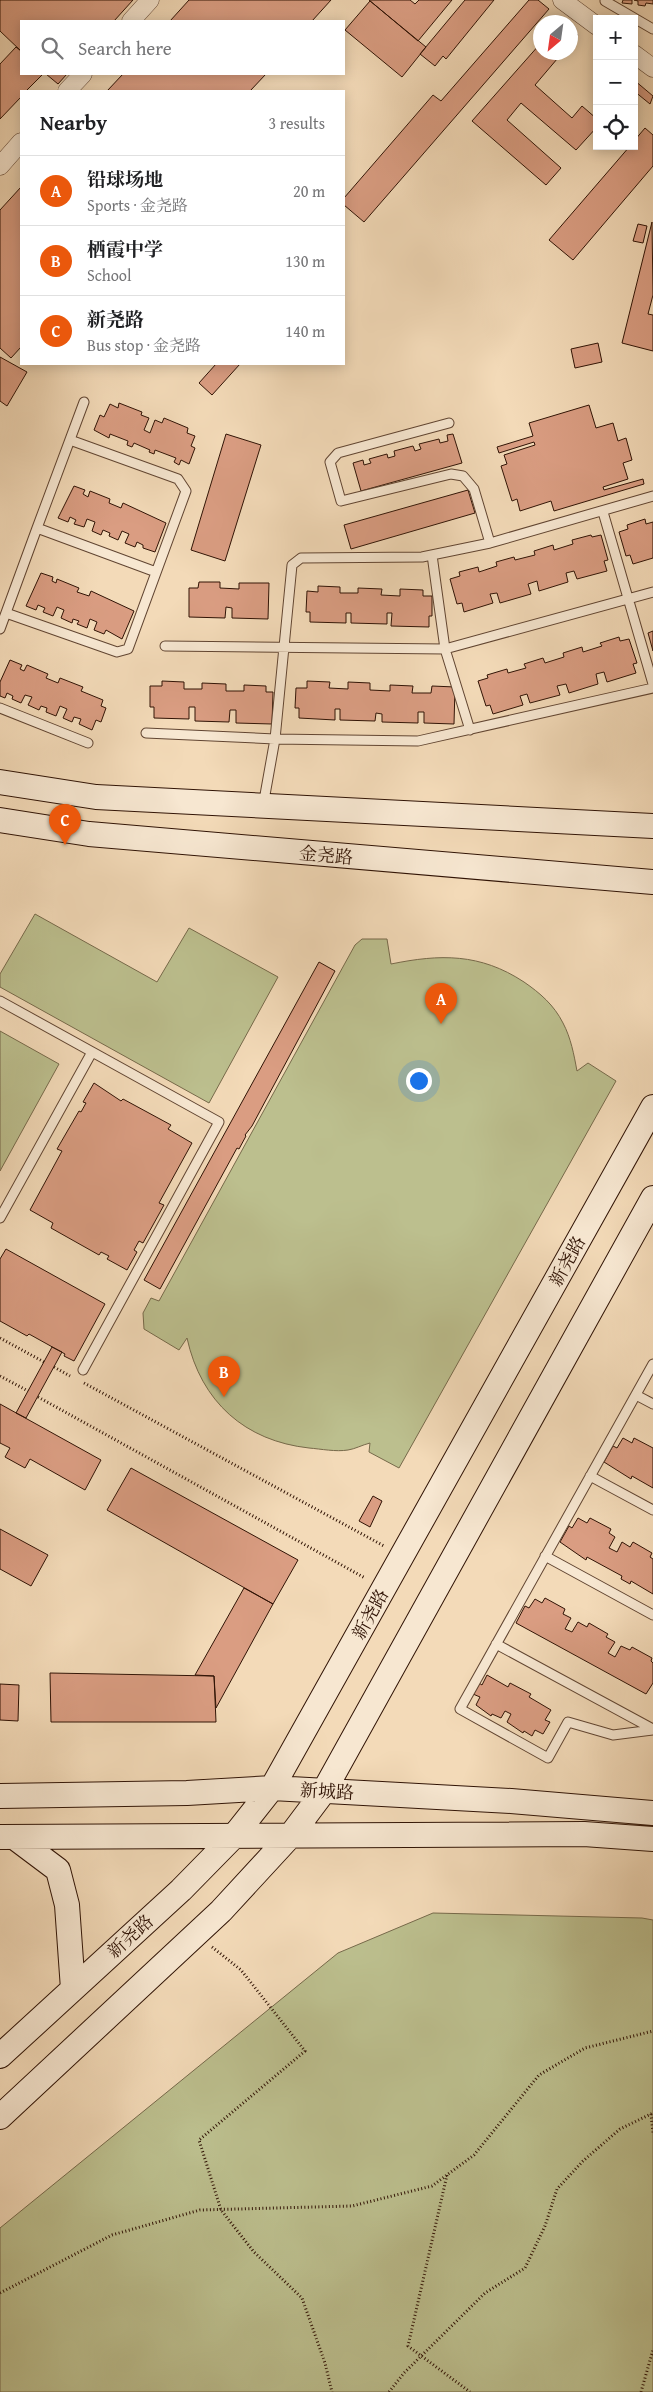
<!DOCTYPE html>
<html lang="en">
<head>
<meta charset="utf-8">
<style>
	body { margin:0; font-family:"Gentium Book Plus","Noto Serif SC",serif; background:#f2f2f2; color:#202124 }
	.controls { position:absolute; right:15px; top:15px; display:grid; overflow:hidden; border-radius:0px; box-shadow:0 2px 12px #0003 }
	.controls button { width:45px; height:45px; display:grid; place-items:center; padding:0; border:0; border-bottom:1px solid #e0e0e0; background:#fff; color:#202124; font:25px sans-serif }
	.compass { position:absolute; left:533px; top:15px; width:45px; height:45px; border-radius:50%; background:#fff; box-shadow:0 2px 12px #0003; rotate:209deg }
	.you { position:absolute; left:418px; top:1080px; width:18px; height:18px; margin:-12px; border:4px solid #fff; border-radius:50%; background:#1a73e8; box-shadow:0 0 0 8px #1a73e833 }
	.badge { display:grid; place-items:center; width:32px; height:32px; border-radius:50%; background:#ea580c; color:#fff; font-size:16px; font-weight:700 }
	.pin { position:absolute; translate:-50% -41px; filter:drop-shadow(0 1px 2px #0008) }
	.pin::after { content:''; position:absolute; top:26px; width:18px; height:15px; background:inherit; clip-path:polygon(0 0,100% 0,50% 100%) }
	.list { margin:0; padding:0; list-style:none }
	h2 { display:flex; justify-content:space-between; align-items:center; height:65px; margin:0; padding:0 20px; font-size:21px }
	h2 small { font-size:16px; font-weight:400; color:#757577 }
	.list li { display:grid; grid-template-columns:32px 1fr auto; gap:15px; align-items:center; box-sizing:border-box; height:70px; padding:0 20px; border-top:1px solid #e0e0e0 }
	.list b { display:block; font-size:19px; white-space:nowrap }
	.list p { margin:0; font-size:16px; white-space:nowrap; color:#757577 }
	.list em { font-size:16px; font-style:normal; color:#757577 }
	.icon { flex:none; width:28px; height:28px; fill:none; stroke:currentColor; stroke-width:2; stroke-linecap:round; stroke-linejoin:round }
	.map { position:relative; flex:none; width:653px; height:2392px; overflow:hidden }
	.search { position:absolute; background:#fff; box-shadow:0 2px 12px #0003; left:20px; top:20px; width:325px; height:55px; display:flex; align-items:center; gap:12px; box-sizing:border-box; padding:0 18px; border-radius:0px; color:#757577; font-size:19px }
	.panel { position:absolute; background:#fff; box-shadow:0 2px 12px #0003; left:20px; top:90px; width:325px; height:275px; border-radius:0px }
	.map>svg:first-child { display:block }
</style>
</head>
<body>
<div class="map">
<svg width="653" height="2392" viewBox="0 0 653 2392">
	<rect width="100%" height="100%" fill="#f3dab8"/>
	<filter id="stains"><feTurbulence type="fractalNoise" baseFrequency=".004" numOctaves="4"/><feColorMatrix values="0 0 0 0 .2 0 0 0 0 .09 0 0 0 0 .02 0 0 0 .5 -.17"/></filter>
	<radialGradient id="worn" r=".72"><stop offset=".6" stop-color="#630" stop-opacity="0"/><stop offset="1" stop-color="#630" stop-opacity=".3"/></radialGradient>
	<path fill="#bcbf8e" stroke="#76694a" d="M35 914 157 982 189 928 278 977 209 1103 0 987V974Z
		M362 939H387L391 964C440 954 480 953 524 982 540 993 554 1005 563 1023 571 1038 574 1055 577 1071L588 1063 616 1081 399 1468 369 1452 370 1443C362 1445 355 1449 348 1450 336 1452 321 1449 309 1448 245 1441 201 1402 187 1338L179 1350 144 1329 143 1313 151 1298 159 1301 355 945Z
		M0 1031 59 1064 0 1171Z
		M433 1913 642 1918 653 1920V2392H0V2228L338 1953Z"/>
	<path fill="#da9d82" stroke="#301305" d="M0 0H133L114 21H21V51L0 31Z
		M189 0H331L312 21H170Z
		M369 0H410L415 4 419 0H452L418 41Z
		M465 0H494L446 59 443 56 435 66 420 54Z
		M529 0H538L549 9 364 222 344 205V198L433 95 441 101Z
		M623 0H632V4L622 3Z
		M634 0H653V4L646 3 645 6 638 5V1Z
		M370 1 426 47 402 77 345 30Z
		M570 29 578 35 570 44Z
		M540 44V52H563L535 85 572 118 582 106 597 119V127L576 150 521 103 507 120 561 168 546 185 472 121Z
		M16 47 21 51V74H43L26 91H21V97L0 119V64Z
		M46 74H67L58 84Z
		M123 74H266L250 91H107Z
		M634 80 653 96 650 104 634 91Z
		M645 128 653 135V166L573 260 549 240 630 146H634V141Z
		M21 187V347L11 358 0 348V210Z
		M652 222 653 295 648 314 653 315V351L622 343Z
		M638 224 647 226 643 243 633 241Z
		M598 343 602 362 575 368 571 349Z
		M0 357 27 372 7 406 0 401Z
		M216 364H240L212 395 199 383Z
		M119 403 142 412 141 415 149 418 144 430 150 433 155 420 162 423 164 418 188 428 187 433 195 436 191 446 195 448 189 464 181 460 179 465 174 462 176 458 155 450 154 454 149 452 150 450 134 443 132 447 127 445 128 441 110 434 109 438 94 430 100 415 104 417 110 404 118 408Z
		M589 405 596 428 613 423 618 441 626 438 632 460 623 463 628 479 603 487 604 490 643 479 644 484 554 511 551 501 520 511 517 499 512 501 501 466 507 464 504 455 535 445 534 442 499 453 497 447 533 436 529 423Z
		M226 434 261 445 225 561 191 550Z
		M453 434 462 463 361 491 353 463 363 460 364 465 371 463 369 459 387 454 388 458 395 456 394 451 413 446 415 451 421 449 419 444 439 439 440 443 448 441 447 435Z
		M74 486 85 490 83 494 88 497 90 491 110 499 109 503 121 508 123 503 166 523 155 552 143 548V545L137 542 135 547 125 543 129 534 122 531 118 540 109 536 110 533 103 530 101 535 92 531 95 522 87 519 84 527 74 524 76 520 70 517 68 522 58 518Z
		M468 490 475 513 351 549 344 525Z
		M645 519 646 524 653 522V558L633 564 630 555 626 556 619 532 628 529 627 525Z
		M591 535 592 537 601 535 608 560 604 561 607 571 577 579 574 571 566 573 568 582 539 591 537 581 528 584 531 594 500 603 497 593 490 594 493 603 464 612 462 603 457 604 450 579 460 576 459 572 478 567 479 572 497 566 496 562 514 557 515 560 535 555 534 551 553 545 554 550 573 544 572 540Z
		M41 573 53 577 52 581 56 583 57 579 79 588 77 592 89 596 91 591 134 611 122 639 106 630 104 634 94 630 97 622 90 619 87 628 77 624 79 621 73 619 72 623 61 618 64 610 57 607 53 616 43 612 45 608 38 605 36 610 26 606Z
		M199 582H220V588L239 589V583H269L268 619 232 618V608L226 607 225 618 189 617V588H198Z
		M318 586 340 587V593H358V588L382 589 381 595 400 596V589L423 590V596H432V616H429V627L391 626 392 613H387V624L351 623V613H346V623L310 622V612H306L307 591 318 592Z
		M653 631V651L648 633Z
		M619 637 620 641 629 639 637 663 633 664 636 673 607 682 604 672 596 674 598 684 569 693 566 684 557 686 560 695 530 703 527 694 520 696 523 705 493 714 490 705 486 706 478 681 488 678 487 675 507 669 508 673 526 668 524 664 543 658 545 663 564 657 563 653 582 647 583 652 602 646 600 643Z
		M10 660 22 665 20 669 24 671 27 665 48 674 46 678 58 683 60 678 83 687 81 691 103 700 101 706 106 708 101 722 96 720 92 730 79 724 81 719 74 717 72 722 63 718 67 709 60 706 56 716 46 712 47 708 41 706 39 710 28 705 32 697 25 695 21 703 12 699 13 696 7 693 5 698 0 696V682Z
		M162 681 184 682V689H202V683L226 684V691H244V685L266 686V692H273L272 724 236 723V710H230L229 722 195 721V707H189V719L154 718V707H150V686H162Z
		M307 681 330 682 329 688 348 689V682L370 683V690L390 691V685L413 686 412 693H431L432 686 455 687 454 724 424 723V712H418V723L382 722V714L376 713 375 721 340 720V709H335V720L299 718V708H295L296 688H307Z
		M319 962 335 971 252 1126 245 1135 246 1136 239 1149 237 1148 160 1289 144 1280Z
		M94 1083 121 1101 123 1099 171 1125 168 1129 192 1143 159 1203 164 1205 143 1243 139 1241 134 1250 137 1252 127 1270 107 1259 109 1256 101 1252 99 1255 51 1228 53 1223 30 1210 62 1151 57 1149 79 1111 81 1112 86 1103 83 1102Z
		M6 1249 105 1304 74 1361 64 1356 65 1354 29 1334 27 1336 0 1321V1259Z
		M52 1347 62 1352 26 1418 16 1413Z
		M0 1404 101 1460 85 1490 30 1459 25 1468 5 1457 10 1448 0 1443Z
		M623 1438 632 1443 634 1438 653 1448V1488L632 1476 631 1479 604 1462 613 1446 617 1448Z
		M131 1468 298 1560 273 1604 107 1510Z
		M373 1496 382 1501 370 1527 359 1521Z
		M578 1518 587 1523 590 1518 611 1529 609 1533 615 1537 609 1548 617 1552 622 1542 630 1547 633 1542 652 1553 650 1557 653 1559V1594L631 1581 630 1584 621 1579 622 1576 587 1557 586 1560 560 1542 569 1526 572 1528Z
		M0 1529 48 1555 31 1586 0 1569Z
		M244 1588 273 1604 216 1708 214 1676 195 1675Z
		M545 1598 565 1609 563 1614 571 1618 565 1629 572 1632 578 1622 587 1627 589 1623 608 1634 606 1637 615 1642 608 1653 615 1657 621 1646 630 1650 632 1647 652 1658 651 1661 653 1663V1683L646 1694 516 1623 525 1606 529 1608 535 1599 542 1603Z
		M50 1673 214 1676 216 1722H51Z
		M487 1675 508 1687 510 1683 531 1694 529 1697 551 1710 545 1720 550 1722 543 1734 535 1730 532 1736 524 1731 523 1733 507 1722 511 1714 505 1711 501 1718 492 1714 491 1716 476 1705 480 1697 473 1694 479 1683 482 1685Z
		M0 1684 19 1685 18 1721 0 1720Z"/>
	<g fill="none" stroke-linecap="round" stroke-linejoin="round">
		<g stroke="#614532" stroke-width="11">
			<path id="lane" d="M605 1 653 29
				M84 402 37 528 156 572
				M449 423 338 453 330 462 341 501 451 474 463 476 474 489 490 543
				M603 512 653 684
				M432 555 445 649 470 730
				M6 613 117 652 128 649 186 491 178 479 70 440
				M0 629 37 528
				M165 646 445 649 653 592
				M0 708 88 743
				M146 733 275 739 418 741 653 688
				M263 806 275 739 292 565 301 558 422 557 490 543 653 496
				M0 1001 219 1122 83 1370
				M0 1218 92 1052
				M653 1364 460 1709 548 1758 568 1722 613 1735 653 1730
				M636 1395 653 1404
				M590 1476 653 1510
				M545 1556 653 1615
				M496 1644 653 1729"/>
		</g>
		<g stroke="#614532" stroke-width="19">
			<path id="street" d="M562 0 597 26
				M131 21 150 0
				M634 54 653 68
				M67 91 83 74
				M0 166 21 142"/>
		</g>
		<g stroke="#301305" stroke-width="26">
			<path id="secondary" d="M0 782 96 797 653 826
				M0 820 89 834 653 882
				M0 1796 187 1793 272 1788 511 1801 653 1813
				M0 1837 584 1834 653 1839
				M14 1837 58 1870 67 1905 73 1989
				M0 2056 181 1890 234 1836 272 1788 653 1107
				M0 2117 221 1911 291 1835 324 1791 653 1198"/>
		</g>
		<path stroke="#301305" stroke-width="3" stroke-dasharray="1 2.5" stroke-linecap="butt" d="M0 1338 44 1362
			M54 1367 70 1376
			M0 1376 28 1391
			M84 1383 384 1546
			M38 1397 365 1578
			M212 1947 241 1970 305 2051 199 2140 221 2210 254 2252 302 2298 325 2363 332 2392
			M651 2114 653 2133
			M447 2175 408 2346 470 2392
			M0 2293 112 2235 200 2210 352 2206 432 2186 474 2155 539 2075 585 2048 653 2031
			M389 2392 404 2373 485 2293 525 2268 545 2226 557 2189 583 2161 620 2129 653 2113
			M641 2392 653 2350"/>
		<use href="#lane" stroke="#f7e7d1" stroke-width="9"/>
		<use href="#street" stroke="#f7e7d1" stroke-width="18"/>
		<use href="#secondary" stroke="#f7e7d1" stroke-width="24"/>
	</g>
	<g text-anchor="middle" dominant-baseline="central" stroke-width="4.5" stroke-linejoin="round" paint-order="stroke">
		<g font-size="18" fill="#301305" stroke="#f7e7d1">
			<text transform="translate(326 855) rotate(5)">金尧路</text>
			<text transform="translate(567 1261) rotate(-61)">新尧路</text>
			<text transform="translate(370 1614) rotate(-61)">新尧路</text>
			<text transform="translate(327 1791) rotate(3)">新城路</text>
			<text transform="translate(130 1936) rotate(-42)">新尧路</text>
		</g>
	</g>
	<rect width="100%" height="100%" filter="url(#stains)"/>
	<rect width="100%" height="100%" fill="url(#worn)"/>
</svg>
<div class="controls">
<button>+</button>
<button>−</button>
<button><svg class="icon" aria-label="locate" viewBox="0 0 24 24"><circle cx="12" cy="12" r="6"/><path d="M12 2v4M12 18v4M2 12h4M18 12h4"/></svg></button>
</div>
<svg class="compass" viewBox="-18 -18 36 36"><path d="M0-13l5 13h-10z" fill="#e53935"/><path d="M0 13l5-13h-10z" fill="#757577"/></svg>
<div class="you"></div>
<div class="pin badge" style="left:441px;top:1024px">A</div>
<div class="pin badge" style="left:224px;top:1397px">B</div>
<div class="pin badge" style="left:65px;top:845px">C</div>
<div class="search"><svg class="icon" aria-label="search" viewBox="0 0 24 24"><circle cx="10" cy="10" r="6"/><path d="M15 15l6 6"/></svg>Search here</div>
<section class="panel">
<h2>Nearby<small>3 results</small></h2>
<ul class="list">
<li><span class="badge">A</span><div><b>铅球场地</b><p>Sports · 金尧路</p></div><em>20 m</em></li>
<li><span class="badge">B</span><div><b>栖霞中学</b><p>School</p></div><em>130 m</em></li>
<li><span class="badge">C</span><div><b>新尧路</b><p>Bus stop · 金尧路</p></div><em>140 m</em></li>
</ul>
</section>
</div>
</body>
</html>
